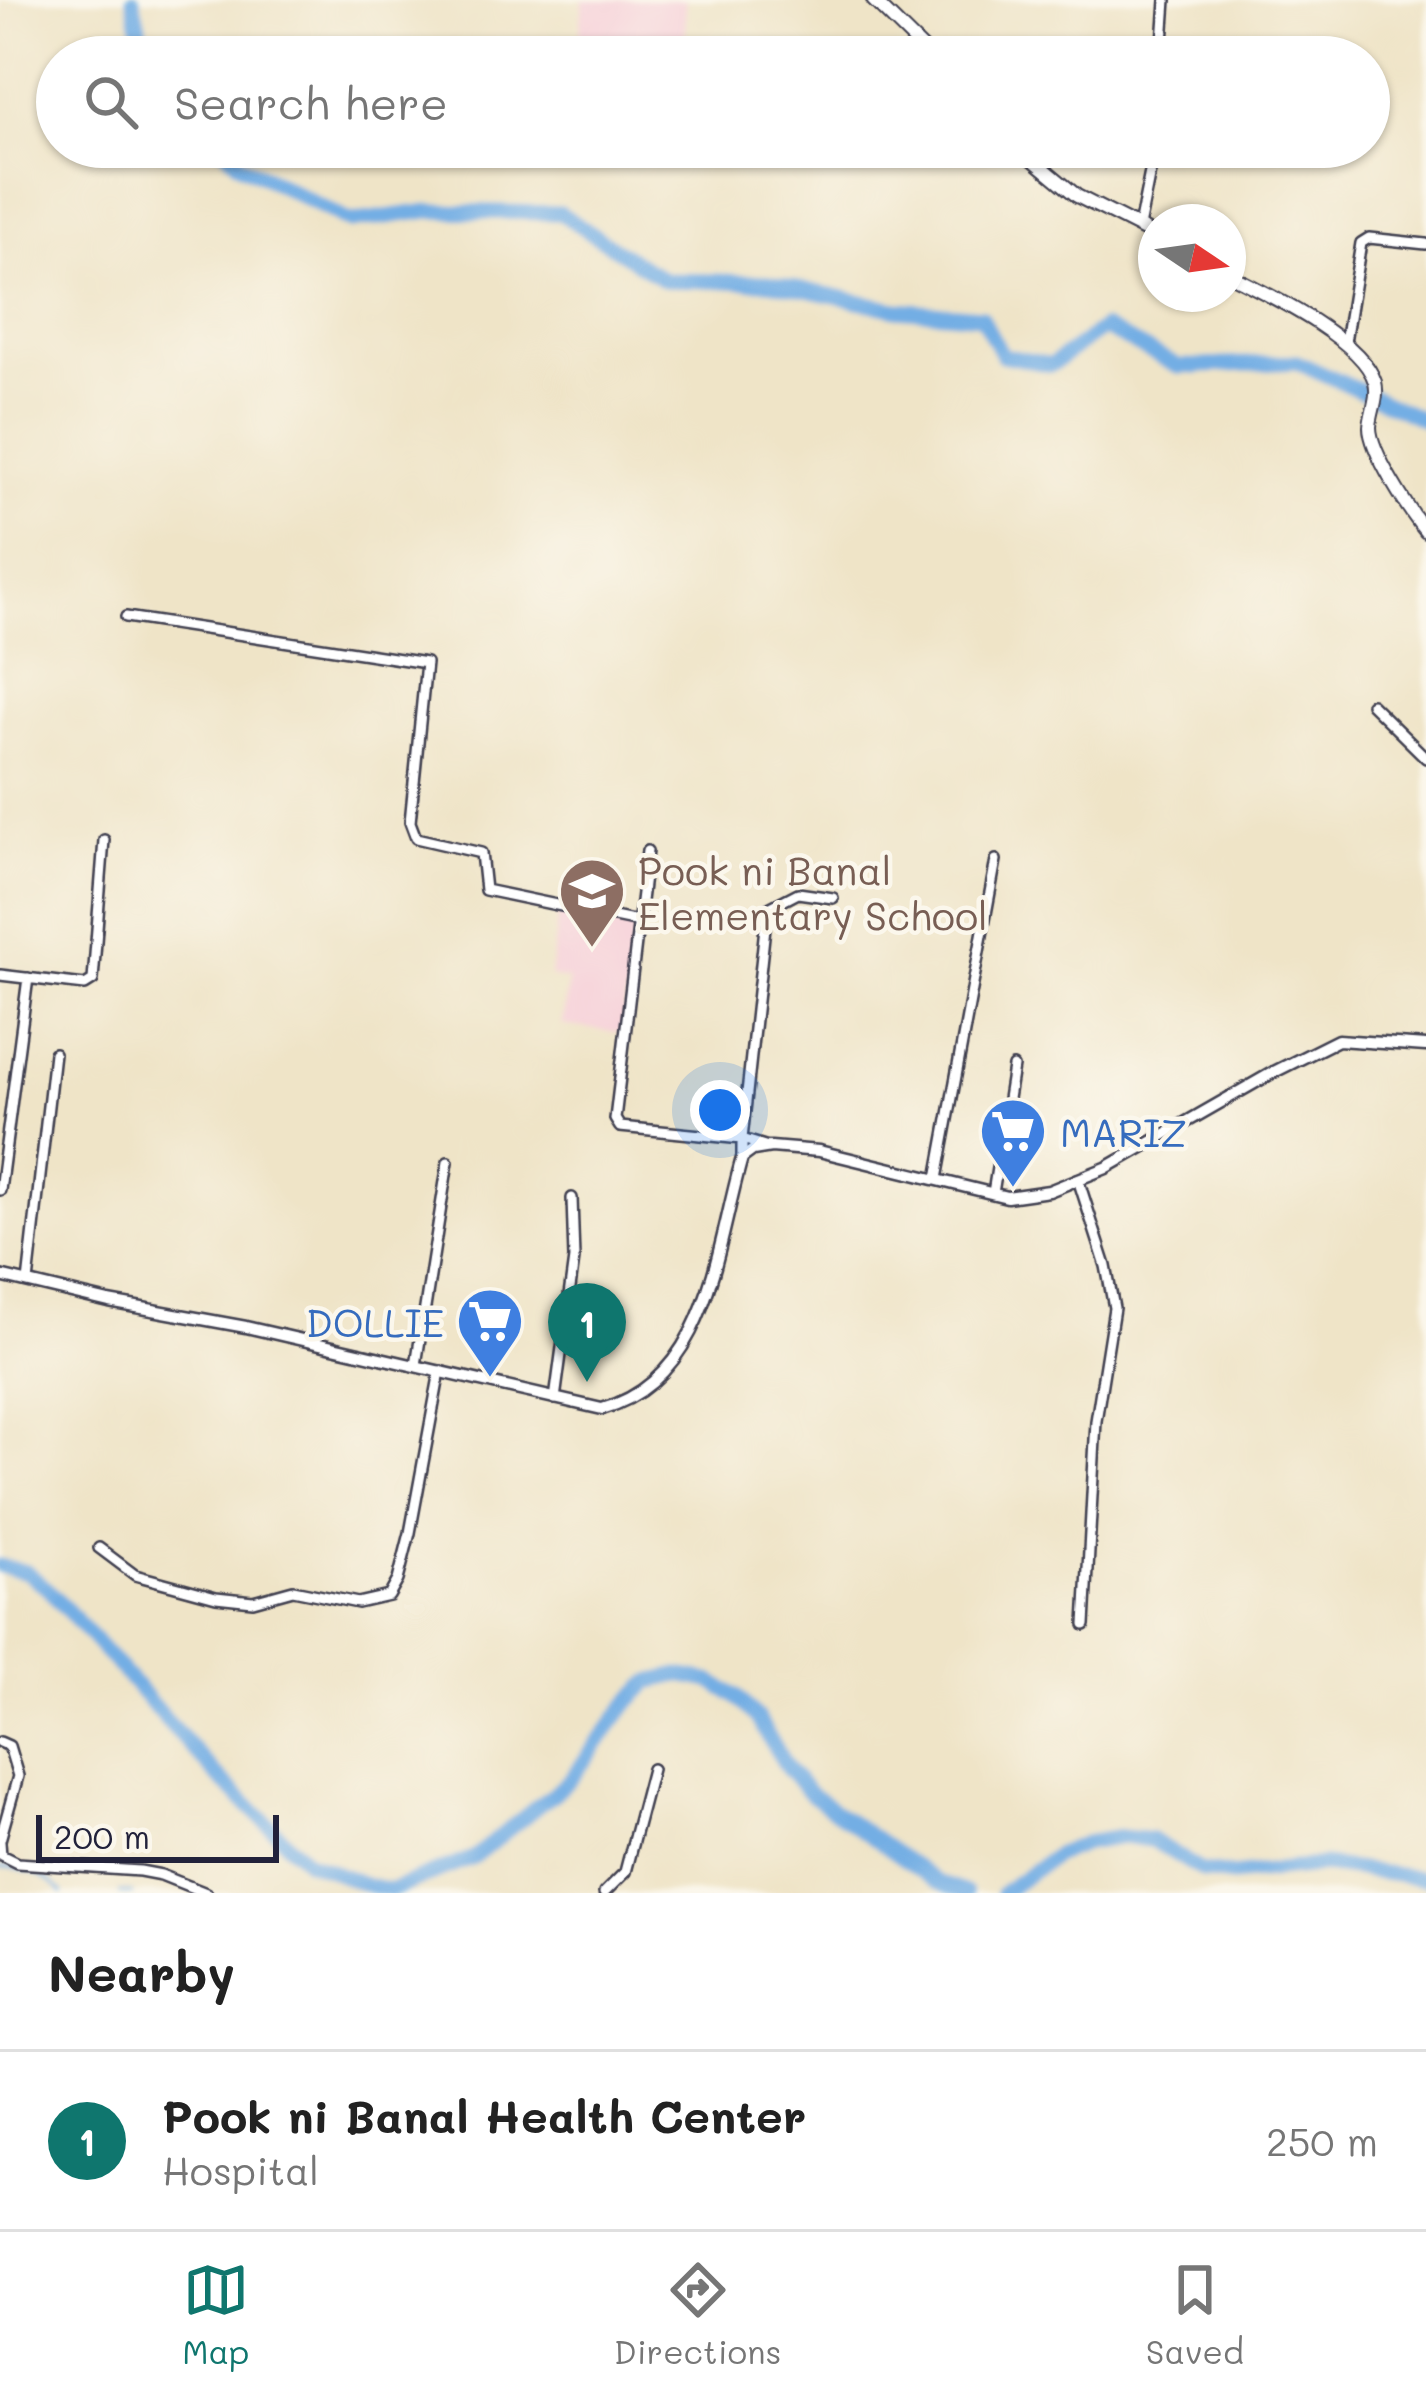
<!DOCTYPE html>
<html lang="en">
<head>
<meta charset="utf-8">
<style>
	body { margin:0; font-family:Mali,sans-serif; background:#f2f2f2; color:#222 }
	.compass { position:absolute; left:1138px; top:204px; width:108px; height:108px; border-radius:50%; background:#fff; box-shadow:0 3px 9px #0004; rotate:103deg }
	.scale { position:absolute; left:36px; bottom:30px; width:243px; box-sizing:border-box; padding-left:12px; border:6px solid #22223b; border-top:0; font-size:33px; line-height:42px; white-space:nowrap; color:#22223b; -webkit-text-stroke:9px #fbf7ec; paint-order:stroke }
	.you { position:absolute; left:720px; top:1110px; width:42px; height:42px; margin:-30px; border:9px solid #fff; border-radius:50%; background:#1a73e8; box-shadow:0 0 0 18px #1a73e833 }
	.badge { display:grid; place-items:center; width:78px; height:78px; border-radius:50%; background:#0f766e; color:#fff; font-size:39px; font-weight:700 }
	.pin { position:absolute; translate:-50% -99px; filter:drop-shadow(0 3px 6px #0008) }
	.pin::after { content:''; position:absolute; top:63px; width:42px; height:36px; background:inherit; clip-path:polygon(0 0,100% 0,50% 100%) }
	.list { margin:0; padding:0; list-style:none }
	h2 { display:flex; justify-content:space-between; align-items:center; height:156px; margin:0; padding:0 48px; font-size:51px }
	h2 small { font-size:39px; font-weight:400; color:#767676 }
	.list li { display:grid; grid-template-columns:78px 1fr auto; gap:36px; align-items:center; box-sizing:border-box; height:180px; padding:0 48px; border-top:3px solid #e0e0e0 }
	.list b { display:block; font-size:45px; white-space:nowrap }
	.list p { margin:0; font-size:39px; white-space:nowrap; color:#767676 }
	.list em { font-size:39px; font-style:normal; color:#767676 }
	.icon { flex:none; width:66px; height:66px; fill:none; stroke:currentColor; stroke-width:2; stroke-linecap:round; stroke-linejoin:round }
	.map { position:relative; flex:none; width:1426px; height:1893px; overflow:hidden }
	.search { position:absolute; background:#fff; box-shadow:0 3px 9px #0004; left:36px; right:36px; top:36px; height:132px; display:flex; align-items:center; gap:30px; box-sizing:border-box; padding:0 42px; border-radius:66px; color:#767676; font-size:45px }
	.sheet { height:336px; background:#fff }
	nav { display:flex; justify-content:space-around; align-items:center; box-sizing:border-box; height:168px; border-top:3px solid #e0e0e0; background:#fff; font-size:33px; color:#767676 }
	nav a { display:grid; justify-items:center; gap:6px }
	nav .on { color:#0f766e }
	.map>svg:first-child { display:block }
</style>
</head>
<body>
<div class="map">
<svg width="1426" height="1893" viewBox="0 0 1426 1893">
	<rect width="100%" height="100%" fill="#fbf7ec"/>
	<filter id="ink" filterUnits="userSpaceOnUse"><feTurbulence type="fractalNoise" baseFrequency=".00833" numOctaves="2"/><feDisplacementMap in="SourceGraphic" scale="24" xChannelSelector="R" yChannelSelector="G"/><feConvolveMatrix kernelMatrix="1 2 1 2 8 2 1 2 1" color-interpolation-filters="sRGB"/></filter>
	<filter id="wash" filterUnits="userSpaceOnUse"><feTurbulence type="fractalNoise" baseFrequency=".004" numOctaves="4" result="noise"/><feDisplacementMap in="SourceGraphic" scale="48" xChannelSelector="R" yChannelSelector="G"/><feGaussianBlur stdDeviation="2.7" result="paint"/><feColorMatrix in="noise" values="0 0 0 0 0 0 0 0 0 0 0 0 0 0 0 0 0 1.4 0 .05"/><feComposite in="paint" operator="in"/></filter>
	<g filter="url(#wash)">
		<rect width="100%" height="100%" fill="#efe4c7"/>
		<path fill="#f6cfd8" d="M583 0H685L686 57H578Z
			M559 908 635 922 621 1033 562 1025 568 980 550 977Z"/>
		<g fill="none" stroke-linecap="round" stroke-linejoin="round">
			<path stroke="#73aee4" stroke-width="3" d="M0 1868C25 1867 44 1875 63 1893
				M120 1893H132"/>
			<path stroke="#73aee4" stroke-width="15" d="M133 0 146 57
				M222 147 240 164 350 222 429 211 560 213 664 280 769 282 896 309 981 316 1002 355 1051 365 1103 328 1179 367 1297 362 1426 421
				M0 1566 27 1572 49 1590 217 1776 307 1861 363 1884 391 1890 473 1858 570 1780 628 1703 650 1682 679 1675 710 1681 736 1696 757 1718 789 1771 810 1794 936 1882 965 1893
				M1002 1893 1055 1855 1085 1843 1122 1837 1152 1840 1202 1871 1232 1875 1324 1865 1426 1879"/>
		</g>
	</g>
	<g filter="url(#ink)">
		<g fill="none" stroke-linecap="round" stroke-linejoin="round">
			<g stroke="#413f50" stroke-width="14">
				<path id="minor" d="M1162 57 1166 0
					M1139 227 1155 147
					M1345 342 1361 243 1369 238 1426 244
					M126 617 426 663 410 822 416 838 481 853 485 890 638 922
					M1371 704 1426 758
					M647 851 615 1119 620 1127 742 1139V1158
					M0 975 85 985 93 980 104 840
					M768 1147 742 1139 767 909 798 893 833 898
					M937 1179 996 860
					M1078 1179 1106 1266 1114 1308 1096 1421 1085 1625
					M0 1190 28 978
					M993 1193 1013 1067
					M28 1282 54 1053
					M416 1365 448 1162
					M555 1399 574 1259 572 1198
					M99 1548 135 1575 216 1597 253 1601 293 1590 358 1603 389 1596 398 1580 410 1533 440 1371
					M0 1742 9 1746 18 1776 0 1840
					M0 1842 1 1855 17 1863 140 1871 161 1875 206 1893
					M604 1893 625 1872 652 1769"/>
			</g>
			<g stroke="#413f50" stroke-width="15">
				<path id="tertiary" d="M0 1276 109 1302 246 1327 602 1409C709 1379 716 1247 742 1158L753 1150 771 1147 819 1151 1007 1197 1049 1191 1106 1168 1272 1073 1338 1040 1426 1046"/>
			</g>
			<g stroke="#413f50" stroke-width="16">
				<path id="secondary" d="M873 0 931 57
					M1018 147 1077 196 1156 236
					M1228 274C1267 294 1362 339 1375 382 1379 398 1371 411 1370 427 1370 452 1410 512 1426 532"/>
			</g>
			<use href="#minor" stroke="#fff" stroke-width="9"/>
			<use href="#tertiary" stroke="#fff" stroke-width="10"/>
			<use href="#secondary" stroke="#fff" stroke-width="12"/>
		</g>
	</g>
	<defs>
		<g id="school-pin" transform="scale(3.45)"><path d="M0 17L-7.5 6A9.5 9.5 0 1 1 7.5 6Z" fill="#8d6e63" stroke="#fbf7ec"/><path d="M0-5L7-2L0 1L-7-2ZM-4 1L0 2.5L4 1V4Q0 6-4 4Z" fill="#fff"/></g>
		<g id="supermarket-pin" transform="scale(3.45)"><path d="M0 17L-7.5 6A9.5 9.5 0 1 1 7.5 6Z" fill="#3f7fe0" stroke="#fbf7ec"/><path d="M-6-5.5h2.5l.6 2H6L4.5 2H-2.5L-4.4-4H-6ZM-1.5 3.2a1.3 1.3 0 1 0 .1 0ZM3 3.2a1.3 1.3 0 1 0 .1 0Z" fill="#fff"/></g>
	</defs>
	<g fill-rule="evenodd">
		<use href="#school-pin" x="592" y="891"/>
		<use href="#supermarket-pin" x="1013" y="1131"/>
		<use href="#supermarket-pin" x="490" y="1321"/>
	</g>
	<g text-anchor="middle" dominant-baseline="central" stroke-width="9" stroke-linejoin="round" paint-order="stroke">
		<g font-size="39" fill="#785e54" stroke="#fbf7ec" text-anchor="start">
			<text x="638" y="869">Pook ni Banal<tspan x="638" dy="45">Elementary School</tspan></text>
		</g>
		<g font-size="39" fill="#366cbe" stroke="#fbf7ec" text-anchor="start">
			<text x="1060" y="1131">MARIZ</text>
			<text x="444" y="1321" text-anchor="end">DOLLIE</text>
		</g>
	</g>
</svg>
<svg class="compass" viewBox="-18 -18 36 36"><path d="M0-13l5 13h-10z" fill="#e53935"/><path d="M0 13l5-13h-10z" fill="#767676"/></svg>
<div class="scale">200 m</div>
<div class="you"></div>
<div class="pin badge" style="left:587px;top:1382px">1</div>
<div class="search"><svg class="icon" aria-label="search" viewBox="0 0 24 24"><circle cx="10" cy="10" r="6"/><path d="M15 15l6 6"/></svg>Search here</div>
</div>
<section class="sheet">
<h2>Nearby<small></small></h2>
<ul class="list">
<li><span class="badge">1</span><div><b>Pook ni Banal Health Center</b><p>Hospital</p></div><em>250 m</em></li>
</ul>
</section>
<nav>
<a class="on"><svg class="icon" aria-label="map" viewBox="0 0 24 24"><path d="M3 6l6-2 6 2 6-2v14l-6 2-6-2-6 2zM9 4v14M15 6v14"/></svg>Map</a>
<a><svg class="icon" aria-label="directions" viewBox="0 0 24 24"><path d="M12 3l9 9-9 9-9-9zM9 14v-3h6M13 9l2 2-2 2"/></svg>Directions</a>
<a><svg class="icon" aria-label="saved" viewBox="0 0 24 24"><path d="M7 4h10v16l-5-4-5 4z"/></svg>Saved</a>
</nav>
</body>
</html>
